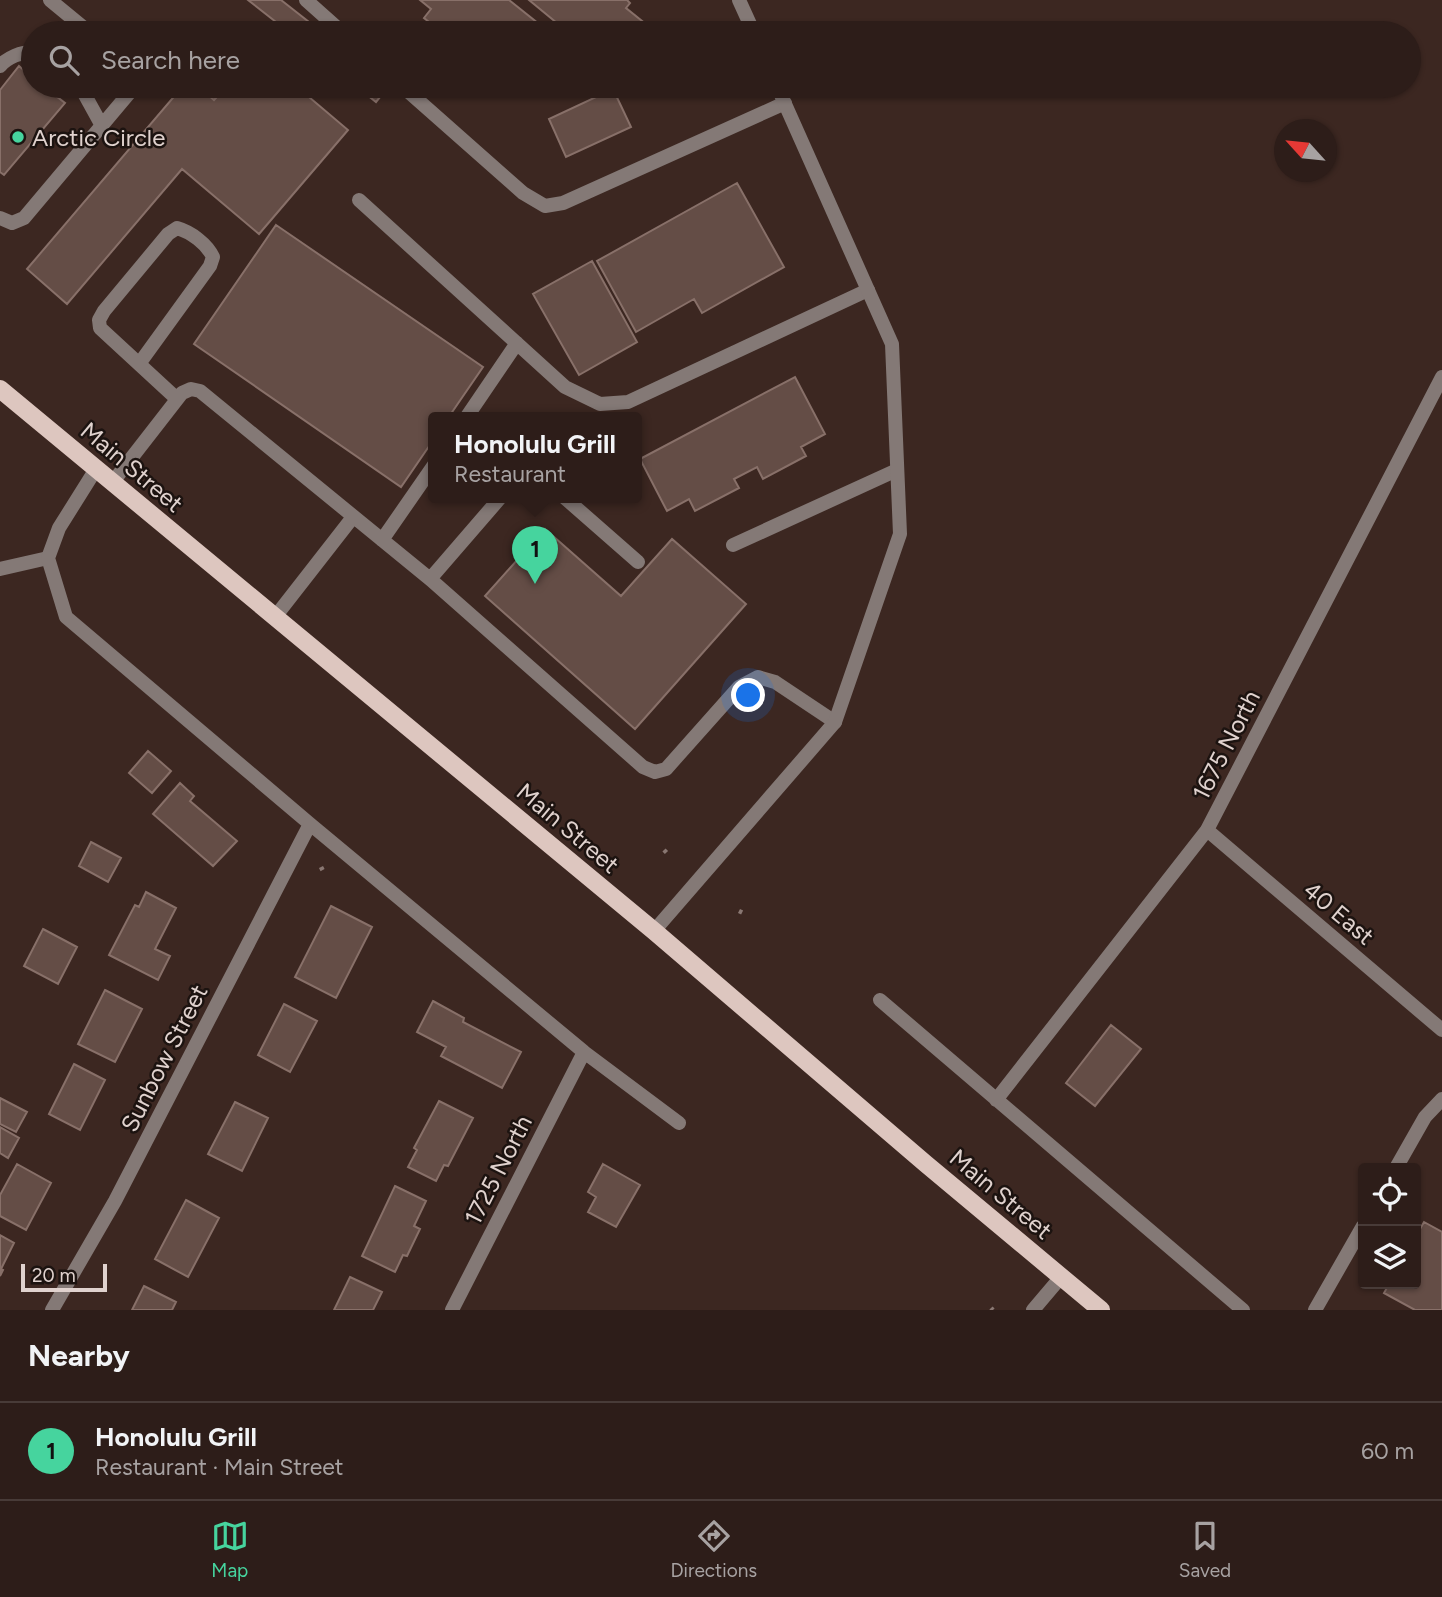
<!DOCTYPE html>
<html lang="en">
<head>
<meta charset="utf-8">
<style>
	body { margin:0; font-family:Figtree,sans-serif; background:#392a26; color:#f1f3f6 }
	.controls { position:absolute; right:21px; bottom:21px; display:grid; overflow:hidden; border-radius:7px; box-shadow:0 2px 5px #0004 }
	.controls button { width:63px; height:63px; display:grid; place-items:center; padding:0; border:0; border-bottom:2px solid #483b38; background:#2d1d19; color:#f1f3f6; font:35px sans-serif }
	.compass { position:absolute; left:1274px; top:119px; width:63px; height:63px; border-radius:50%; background:#2d1d19; box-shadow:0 2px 5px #0004; rotate:297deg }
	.scale { position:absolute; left:21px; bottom:18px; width:86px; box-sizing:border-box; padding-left:7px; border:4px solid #e0d2ce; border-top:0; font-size:19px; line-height:24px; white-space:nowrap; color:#e0d2ce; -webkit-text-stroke:5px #1c1310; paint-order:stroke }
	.you { position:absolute; left:749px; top:696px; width:24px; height:24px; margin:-18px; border:5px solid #fff; border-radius:50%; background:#1a73e8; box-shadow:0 0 0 10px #1a73e833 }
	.badge { display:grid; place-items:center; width:46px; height:46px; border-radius:50%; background:#46d49e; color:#111; font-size:23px; font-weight:700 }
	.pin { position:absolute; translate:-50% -58px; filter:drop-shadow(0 2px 4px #0008) }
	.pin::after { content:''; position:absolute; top:37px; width:24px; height:21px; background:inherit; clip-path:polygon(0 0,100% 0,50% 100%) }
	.popup { position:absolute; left:428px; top:412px; width:214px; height:91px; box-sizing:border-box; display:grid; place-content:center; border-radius:7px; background:#2d1d19; filter:drop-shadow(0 2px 5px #0005); font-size:23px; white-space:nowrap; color:#a7a2a2 }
	.popup b { font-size:26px; color:#f1f3f6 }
	.popup::after { content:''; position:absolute; left:50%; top:100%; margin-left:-14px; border:14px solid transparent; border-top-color:#2d1d19 }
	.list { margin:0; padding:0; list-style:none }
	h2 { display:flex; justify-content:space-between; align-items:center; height:91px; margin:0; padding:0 28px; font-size:30px }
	h2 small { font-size:23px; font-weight:400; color:#a7a2a2 }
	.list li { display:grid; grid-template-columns:46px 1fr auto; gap:21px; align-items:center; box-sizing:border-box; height:98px; padding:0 28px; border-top:2px solid #483b38 }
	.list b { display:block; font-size:26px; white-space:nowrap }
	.list p { margin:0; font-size:23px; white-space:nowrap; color:#a7a2a2 }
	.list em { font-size:23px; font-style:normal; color:#a7a2a2 }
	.icon { flex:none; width:38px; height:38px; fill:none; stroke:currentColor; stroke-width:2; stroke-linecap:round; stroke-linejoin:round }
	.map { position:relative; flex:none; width:1442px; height:1310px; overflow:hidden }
	.search { position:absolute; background:#2d1d19; box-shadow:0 2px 5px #0004; left:21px; right:21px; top:21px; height:77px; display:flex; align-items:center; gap:18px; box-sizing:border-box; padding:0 24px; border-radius:38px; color:#a7a2a2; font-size:26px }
	.sheet { height:189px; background:#2d1d19 }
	nav { display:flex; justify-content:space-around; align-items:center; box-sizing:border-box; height:98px; border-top:2px solid #483b38; background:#2d1d19; font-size:19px; color:#a7a2a2 }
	nav a { display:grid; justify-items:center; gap:4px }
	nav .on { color:#46d49e }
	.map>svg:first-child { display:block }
</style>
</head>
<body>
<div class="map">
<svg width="1442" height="1310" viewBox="0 0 1442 1310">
	<rect width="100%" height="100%" fill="#3c2721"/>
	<path fill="#644d46" stroke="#887069" stroke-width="2" d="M248 0H281L323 33H290Z
		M420 0H509L544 28 540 33H443L424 18 431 9Z
		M529 0H627L630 3 626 8 657 33H569Z
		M19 66 33 78V86H43L65 103 4 175 0 172V90Z
		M183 86H198L214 100 227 86H296L348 130 259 234 182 169 67 304 27 269Z
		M356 86H389L376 102Z
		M613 89 631 127 566 157 549 119Z
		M737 183 784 267 702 313 694 299 636 332 597 261Z
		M276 225 483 367 448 418H434V439L401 487 194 344Z
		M592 261 637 342 579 375 533 294Z
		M795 377 825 434 801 447 806 456 763 479 757 467 734 479 739 488 695 511 689 499 667 511 640 459Z
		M545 529 621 596 672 539 746 604 635 729 485 596Z
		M148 751 171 771 152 793 129 773Z
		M180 783 194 796 190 801 237 841 213 866 153 814Z
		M91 842 121 858 108 882 79 866Z
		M146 892 176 908 155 949 170 956 158 980 109 955 135 905 139 907Z
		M331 906 372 927 336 998 295 977Z
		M43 929 77 947 58 984 24 966Z
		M105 990 142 1009 115 1062 78 1044Z
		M433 1001 464 1018 463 1022 521 1052 502 1088 441 1056 446 1047 417 1032Z
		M284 1004 317 1021 290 1072 258 1055Z
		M1111 1025 1141 1049 1095 1106 1066 1083Z
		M74 1064 105 1080 80 1130 49 1114Z
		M0 1098 27 1112 16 1132 0 1124Z
		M439 1101 473 1118 448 1166 444 1165 436 1181 408 1167 417 1150 414 1148Z
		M235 1102 268 1118 242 1171 208 1154Z
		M0 1127 19 1138 8 1158 0 1153Z
		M17 1164 51 1183 26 1230 0 1216V1195Z
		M603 1164 640 1185 616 1227 588 1212 596 1197 588 1192Z
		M395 1186 426 1201 414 1226 420 1229 407 1256 403 1255 395 1272 362 1256Z
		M186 1200 219 1218 188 1277 155 1259Z
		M1424 1222 1442 1232V1310H1415L1384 1293 1389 1284H1416V1236Z
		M0 1235 14 1243 1 1269 3 1270 0 1276Z
		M350 1277 382 1292 373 1310H334Z
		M144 1286 176 1302 172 1310H132Z"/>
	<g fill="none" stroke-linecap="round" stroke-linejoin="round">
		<path stroke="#897772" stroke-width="4.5" stroke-dasharray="3.5 3.5" stroke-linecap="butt" d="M664 850 668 854
			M321 867 323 871
			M739 911 743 913
			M991 1308 993 1310"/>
		<path stroke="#847976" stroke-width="14" d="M50 0 90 33
			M306 0 343 33
			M0 66C8 57 21 52 33 52
			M80 86 102 126
			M402 86 523 193 545 206 563 203 785 103
			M359 200 565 387 600 404 628 402 868 290
			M0 218 12 223 24 218 130 92 132 86
			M139 364 210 266 213 257C207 244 191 232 177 228L168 234 104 311 99 320 100 328 177 399
			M466 418 517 343
			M112 483 182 393 191 389 200 391 430 579
			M500 498 430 579 643 767 655 772 666 769 739 687 758 677 775 682 835 722
			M565 498 638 562
			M382 540 434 465
			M733 545 897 470
			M0 569 48 558
			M275 617 353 517"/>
		<path stroke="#847976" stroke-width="14" d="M739 0 754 33
			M96 469 59 528 48 558 66 617 310 824 584 1052 679 1123
			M1207 830 1442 1030
			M654 931 835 722 900 534 892 344 777 86
			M880 1000 1243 1310
			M996 1100 1207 830 1442 377
			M1396 1168 1425 1117 1442 1099
			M52 1310 115 1201 310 824
			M452 1310 584 1052
			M1033 1310 1061 1277
			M1315 1310 1363 1226"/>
		<path stroke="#ddc6bf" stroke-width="18" d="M0 389 654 931 926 1164 1101 1310"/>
	</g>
	<circle fill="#46d49e" stroke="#1c1310" stroke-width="2.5" cx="18" cy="137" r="7"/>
	<g text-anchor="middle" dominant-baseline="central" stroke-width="5" stroke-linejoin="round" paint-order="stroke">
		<g font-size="24" fill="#e0d2ce" stroke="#1c1310" text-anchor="start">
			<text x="32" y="137">Arctic Circle</text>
		</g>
		<g font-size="24" fill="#e0d2ce" stroke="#1c1310">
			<text transform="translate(132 467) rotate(40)">Main Street</text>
			<text transform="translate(1226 745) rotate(-63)">1675 North</text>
			<text transform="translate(568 828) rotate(40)">Main Street</text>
			<text transform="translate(1339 913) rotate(40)">40 East</text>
			<text transform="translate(164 1058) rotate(-63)">Sunbow Street</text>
			<text transform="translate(498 1170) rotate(-63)">1725 North</text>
			<text transform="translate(1001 1194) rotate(40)">Main Street</text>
		</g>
	</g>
</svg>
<div class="controls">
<button><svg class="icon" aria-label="locate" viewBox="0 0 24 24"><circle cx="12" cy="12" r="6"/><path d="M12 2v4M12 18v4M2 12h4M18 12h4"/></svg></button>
<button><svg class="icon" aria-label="layers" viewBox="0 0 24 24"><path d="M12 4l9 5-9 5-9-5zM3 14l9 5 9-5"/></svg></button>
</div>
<svg class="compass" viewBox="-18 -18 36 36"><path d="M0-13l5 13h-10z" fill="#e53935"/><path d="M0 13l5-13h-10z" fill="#a7a2a2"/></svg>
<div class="scale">20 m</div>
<div class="you"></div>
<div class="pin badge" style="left:535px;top:584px">1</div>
<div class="popup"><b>Honolulu Grill</b>Restaurant</div>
<div class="search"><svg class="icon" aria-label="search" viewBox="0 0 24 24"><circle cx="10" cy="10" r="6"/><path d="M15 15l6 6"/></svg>Search here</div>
</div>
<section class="sheet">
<h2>Nearby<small></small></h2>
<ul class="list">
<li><span class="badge">1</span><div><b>Honolulu Grill</b><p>Restaurant · Main Street</p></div><em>60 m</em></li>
</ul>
</section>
<nav>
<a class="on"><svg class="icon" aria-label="map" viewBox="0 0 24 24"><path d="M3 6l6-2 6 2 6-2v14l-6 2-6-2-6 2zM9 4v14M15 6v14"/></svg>Map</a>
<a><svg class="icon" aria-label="directions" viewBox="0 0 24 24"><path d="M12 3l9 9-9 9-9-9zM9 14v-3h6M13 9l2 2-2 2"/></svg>Directions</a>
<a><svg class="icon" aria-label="saved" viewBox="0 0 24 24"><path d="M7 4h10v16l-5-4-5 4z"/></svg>Saved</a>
</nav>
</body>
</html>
